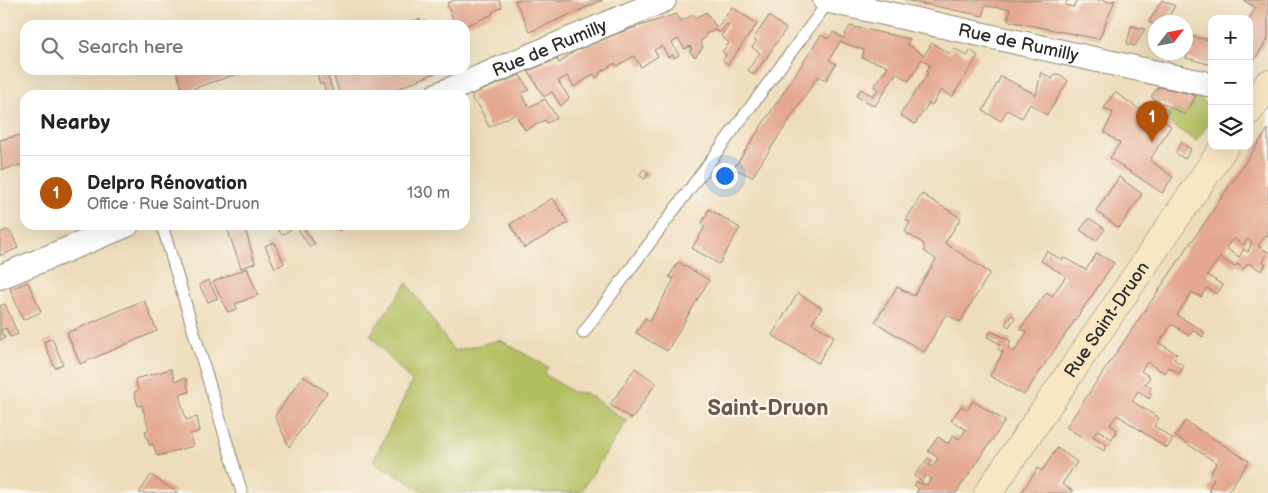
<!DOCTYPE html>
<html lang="en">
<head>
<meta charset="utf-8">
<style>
	body { margin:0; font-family:"Balsamiq Sans",sans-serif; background:#f2f2f2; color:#222 }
	.controls { position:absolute; right:15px; top:15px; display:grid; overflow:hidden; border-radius:10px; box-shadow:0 5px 20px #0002 }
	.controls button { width:45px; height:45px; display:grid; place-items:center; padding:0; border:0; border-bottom:1px solid #e0e0e0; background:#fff; color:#222; font:25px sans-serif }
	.compass { position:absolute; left:1148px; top:15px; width:45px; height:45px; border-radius:50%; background:#fff; box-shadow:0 5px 20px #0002; rotate:58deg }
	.you { position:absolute; left:724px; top:175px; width:18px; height:18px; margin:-12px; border:4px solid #fff; border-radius:50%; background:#1a73e8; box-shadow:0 0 0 8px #1a73e833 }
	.badge { display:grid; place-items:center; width:32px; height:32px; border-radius:50%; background:#b45309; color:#fff; font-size:16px; font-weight:700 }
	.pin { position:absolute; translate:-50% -41px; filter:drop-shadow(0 1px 2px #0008) }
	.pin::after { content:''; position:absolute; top:26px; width:18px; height:15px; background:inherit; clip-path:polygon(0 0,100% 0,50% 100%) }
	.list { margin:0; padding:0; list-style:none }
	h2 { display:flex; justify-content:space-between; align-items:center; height:65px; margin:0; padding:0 20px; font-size:21px }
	h2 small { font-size:16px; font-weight:400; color:#767676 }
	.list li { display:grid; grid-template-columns:32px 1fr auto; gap:15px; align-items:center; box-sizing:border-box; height:75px; padding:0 20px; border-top:1px solid #e0e0e0 }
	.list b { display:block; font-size:19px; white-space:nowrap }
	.list p { margin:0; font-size:16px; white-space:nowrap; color:#767676 }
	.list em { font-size:16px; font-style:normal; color:#767676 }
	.icon { flex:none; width:28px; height:28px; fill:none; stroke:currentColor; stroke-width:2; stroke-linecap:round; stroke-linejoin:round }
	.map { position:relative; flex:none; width:1268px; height:493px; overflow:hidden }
	.search { position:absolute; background:#fff; box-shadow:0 5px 20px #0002; left:20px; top:20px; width:450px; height:55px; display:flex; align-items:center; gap:12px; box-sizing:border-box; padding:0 18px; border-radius:15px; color:#767676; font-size:19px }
	.panel { position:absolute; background:#fff; box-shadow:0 5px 20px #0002; left:20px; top:90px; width:450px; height:140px; border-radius:15px }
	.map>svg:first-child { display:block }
</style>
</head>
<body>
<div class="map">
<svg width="1268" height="493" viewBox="0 0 1268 493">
	<rect width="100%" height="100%" fill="#fbf7ec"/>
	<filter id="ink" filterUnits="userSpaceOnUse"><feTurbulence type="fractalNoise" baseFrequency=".02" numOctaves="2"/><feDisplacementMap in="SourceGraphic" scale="10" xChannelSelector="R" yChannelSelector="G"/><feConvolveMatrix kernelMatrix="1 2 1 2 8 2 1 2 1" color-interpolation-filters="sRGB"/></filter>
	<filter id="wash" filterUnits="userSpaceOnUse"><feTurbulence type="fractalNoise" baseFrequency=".0096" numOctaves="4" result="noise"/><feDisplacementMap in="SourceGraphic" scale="20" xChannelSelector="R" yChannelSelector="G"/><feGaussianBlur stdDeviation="1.12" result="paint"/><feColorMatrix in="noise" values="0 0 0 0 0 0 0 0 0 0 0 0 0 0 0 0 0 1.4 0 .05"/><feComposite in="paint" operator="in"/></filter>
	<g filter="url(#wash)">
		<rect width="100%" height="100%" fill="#edb"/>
		<path fill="#b2bf61" stroke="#6e7546" d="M1196 96 1212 107V119L1196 141 1165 120 1173 109 1185 115Z
			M407 283 454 351 500 340 548 367 544 374 573 392 586 393 627 421 580 493H426L373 461 412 382 370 335Z"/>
		<g id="blocks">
			<path fill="#e4a78f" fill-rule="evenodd" d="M455 0H499L502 7 492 12 493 14 465 26 455 25 447 3Z
				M515 0H603L530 32Z
				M905 0H1068L1065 5 1073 7 1077 0H1104L1109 2 1115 0 1099 39 1008 21 1010 9 985 6 983 16Z
				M1162 0 1175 6 1165 22H1156V26L1149 22Z
				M1243 0H1268V39L1249 68V19L1256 8Z
				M732 7 757 24 728 64 723 61 726 55 722 52 729 43 721 36 729 25 727 24 719 33 716 30 705 34 706 37 700 41 703 47 695 57 689 51 692 50 690 46 685 49 678 39 672 43 679 55 674 58 673 55 668 57 662 46 654 50 658 56 641 67 634 56 617 66 615 63 599 73 600 75 596 78 594 74 574 87 567 76 558 81 569 98 561 106 552 92 544 97 528 71 557 59 559 63 575 51 619 33 676 14 681 21 693 15 695 18 706 12 717 28Z
				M769 16 786 29 754 75 748 70 760 53 752 47 757 41 753 39Z
				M420 19 421 23 426 21 427 25H410L409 22Z
				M850 26 910 39 907 44 924 55 932 43 950 54 954 48 967 56 971 50 978 56 952 97 941 90 932 105 929 103 915 124 900 115 928 73 926 72 930 65 922 59 909 81 896 73 875 106 856 96 861 89 873 96 878 89 874 87 888 66 862 58 864 50 840 42 829 60 836 64 826 80 818 76 752 177 734 168 821 35 828 39 833 32 843 38Z
				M1131 26 1145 29 1135 46 1127 44Z
				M1191 37 1212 40V65L1186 58 1191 46 1188 44Z
				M176 70H236L237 74 183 92Z
				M316 70H326L333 92 326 94 323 83 320 84Z
				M332 70H352L354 76 362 72 361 70H442L383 95H340Z
				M1041 72 1052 79 1055 74 1061 75 1068 81 1047 115 1030 104 1022 118 1007 110 1001 121 983 111 1001 76 1036 95Z
				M520 75 529 90 521 94 529 107 545 99 557 118 547 123 545 120 525 130 515 114 489 127 479 106 472 100 473 94Z
				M1158 87 1187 93 1196 96 1185 115 1151 97Z
				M1115 92 1142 111 1144 107 1171 126 1150 160 1173 177 1162 193 1110 158 1120 143 1104 132 1113 113 1104 108Z
				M1153 100 1169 111 1163 119 1147 108Z
				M1268 129V236L1266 235 1258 246 1268 252 1263 262 1266 264 1262 271 1248 263 1244 269 1237 264 1235 267 1220 257 1207 275 1223 285 1217 294 1207 288 1201 297 1192 292 1177 315 1205 332 1203 337 1193 330 1189 336 1172 324 1159 343 1177 354 1174 359 1184 366 1179 374 1169 367 1165 373 1147 362 1141 371 1150 377 1145 384 1151 387 1149 392 1152 394 1149 399 1138 391 1132 401 1159 418 1154 426 1173 439 1167 448 1117 415 1110 425 1117 430 1112 439 1098 430 1093 436 1107 445 1104 451 1066 427ZM1233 238 1244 245 1247 239 1252 242 1248 252 1244 249 1239 257 1226 248Z
				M25 134V164L2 170 0 140Z
				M1181 143 1191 149 1185 159 1175 153Z
				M644 169 649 173 645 179 639 175Z
				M1119 177 1142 194 1119 228 1096 211Z
				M922 194 961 218 945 243 990 273 960 322 946 314 924 352 875 322 897 287 914 296 936 259 924 251V244L905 232 910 222 906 220Z
				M553 198 568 223 524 248 510 224Z
				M709 209 740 228 719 264 692 248 705 227 701 225Z
				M1089 218 1105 229 1096 241 1080 230Z
				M226 225H244L255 263 241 268Z
				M275 225H302L315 244 310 247 296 226 282 235Z
				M335 225H349L339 231Z
				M7 230 12 234 18 248 0 256V233Z
				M274 242 284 263 275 268 265 246Z
				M1047 251 1062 260 1063 258 1068 260 1086 270 1097 253 1114 263 1024 395 990 376 1003 352 997 348 1000 344 987 337 991 331 1011 341 1008 348 1014 352 1027 332 1020 329 1047 292 1052 296 1066 276 1041 261Z
				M678 262 709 280 667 351 636 333 645 318 650 321 674 279 669 277Z
				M247 268 258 295 235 304 237 309 228 312 213 282Z
				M208 280 218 298 208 302 199 285Z
				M28 282 41 312 23 320 10 289Z
				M798 293 822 308 812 323 834 336 818 363 772 335Z
				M144 300 157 331 80 364 67 333Z
				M5 304 18 334 10 337 6 328 1 330 5 338 0 340V306Z
				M1012 315 1015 317 1009 327 1005 324Z
				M52 338 63 364 55 368 44 342Z
				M635 368 656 383 632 419 610 405Z
				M171 369 175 381 186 378 189 392 179 395 186 420 197 417 200 431 190 434 193 446 157 456 153 444 149 445 145 431 149 430 142 405 138 406 134 392 138 391 135 379Z
				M303 376 327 392 289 447 275 416Z
				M973 401 1005 421 956 493H916L919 489 914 485 917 482 927 485 931 478 926 475 922 481 914 476 928 458 932 461 929 465 932 467 938 458 928 451 938 437 948 444 953 435 959 439 966 430 951 420 961 406 967 410Z
				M1185 421 1249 461 1227 493H1213L1208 490 1214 479 1209 476 1217 463 1175 436Z
				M1057 448 1077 462 1062 484 1073 491 1071 493H1021L1038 468 1042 471Z
				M151 475 178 493H139Z"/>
		</g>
	</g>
	<g filter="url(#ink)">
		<use href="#blocks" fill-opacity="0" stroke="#8c8473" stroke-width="1"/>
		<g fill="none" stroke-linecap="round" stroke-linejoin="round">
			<g stroke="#8c8473" stroke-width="13">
				<path id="lane" d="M162 225 242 493
					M583 333 829 1"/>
			</g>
			<g stroke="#8c8473" stroke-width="26">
				<g id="street">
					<path id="s1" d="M825 0 1212 85"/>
					<path id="s2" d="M437 95 664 0"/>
					<path d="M0 277 127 225"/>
				</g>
			</g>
			<g stroke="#8c8473" stroke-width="29">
				<g id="secondary">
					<path d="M1249 111 1268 84"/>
					<path id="s3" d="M988 493 1225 146"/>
				</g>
			</g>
			<use href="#lane" stroke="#fff" stroke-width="11"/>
			<use href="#street" stroke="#fff" stroke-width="24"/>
			<use href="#secondary" stroke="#f9e7c3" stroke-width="28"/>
		</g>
	</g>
	<g text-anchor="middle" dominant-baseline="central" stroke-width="4.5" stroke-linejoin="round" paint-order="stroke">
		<g font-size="18" fill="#2b2b2b" stroke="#fbf7ec">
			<text stroke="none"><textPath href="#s1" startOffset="198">Rue de Rumilly</textPath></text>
			<text stroke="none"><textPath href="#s2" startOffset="122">Rue de Rumilly</textPath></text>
			<text stroke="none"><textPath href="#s3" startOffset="210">Rue Saint-Druon</textPath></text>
		</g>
		<g font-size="22" font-weight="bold" fill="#6c564e" stroke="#fbf7ec">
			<text x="768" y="408">Saint-Druon</text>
		</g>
	</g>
</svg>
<div class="controls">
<button>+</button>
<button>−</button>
<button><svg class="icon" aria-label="layers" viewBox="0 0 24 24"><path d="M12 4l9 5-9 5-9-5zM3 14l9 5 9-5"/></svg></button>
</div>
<svg class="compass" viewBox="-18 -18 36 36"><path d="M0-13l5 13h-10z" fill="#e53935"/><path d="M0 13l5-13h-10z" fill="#767676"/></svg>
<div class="you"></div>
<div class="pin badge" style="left:1152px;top:142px">1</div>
<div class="search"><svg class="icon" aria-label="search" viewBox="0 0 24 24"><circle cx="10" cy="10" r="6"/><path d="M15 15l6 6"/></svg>Search here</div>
<section class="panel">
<h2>Nearby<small></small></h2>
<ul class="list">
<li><span class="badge">1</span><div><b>Delpro Rénovation</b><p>Office · Rue Saint-Druon</p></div><em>130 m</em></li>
</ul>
</section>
</div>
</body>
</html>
